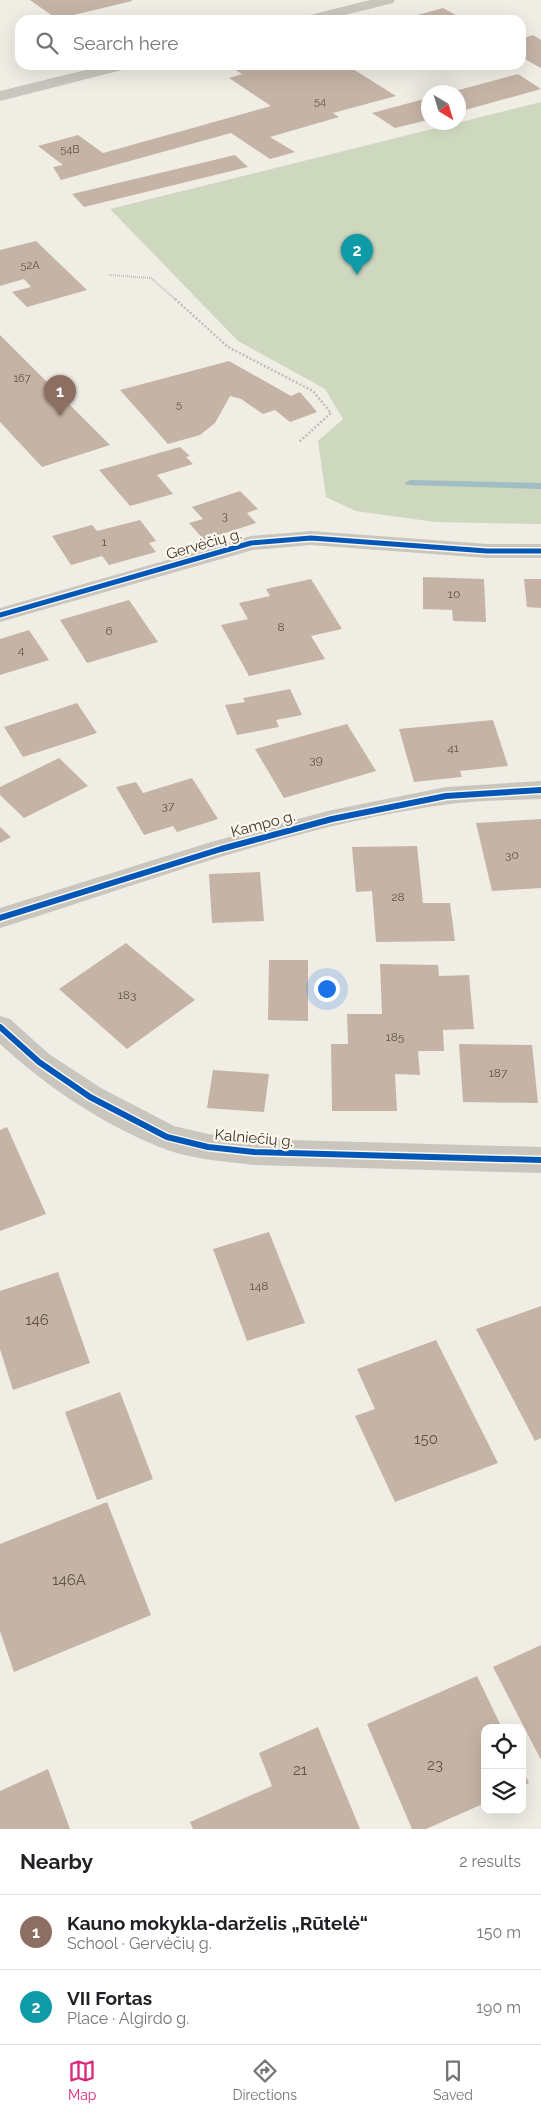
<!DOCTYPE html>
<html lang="en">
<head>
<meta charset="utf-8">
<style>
	body { margin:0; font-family:Raleway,sans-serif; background:#f2f2f2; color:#202124 }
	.controls { position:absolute; right:15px; bottom:15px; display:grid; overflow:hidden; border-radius:10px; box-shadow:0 5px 20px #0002 }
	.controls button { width:45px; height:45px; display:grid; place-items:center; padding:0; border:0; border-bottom:1px solid #e0e0e0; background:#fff; color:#202124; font:25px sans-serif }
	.compass { position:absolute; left:421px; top:85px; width:45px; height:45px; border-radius:50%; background:#fff; box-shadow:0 5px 20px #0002; rotate:142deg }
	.you { position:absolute; left:326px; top:988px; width:18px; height:18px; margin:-12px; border:4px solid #fff; border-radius:50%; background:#1a73e8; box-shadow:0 0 0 8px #1a73e833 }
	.badge { display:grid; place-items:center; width:32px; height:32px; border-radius:50%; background:#db2777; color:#fff; font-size:16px; font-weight:700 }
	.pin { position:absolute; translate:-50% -41px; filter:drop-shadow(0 1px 2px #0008) }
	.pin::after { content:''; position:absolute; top:26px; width:18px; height:15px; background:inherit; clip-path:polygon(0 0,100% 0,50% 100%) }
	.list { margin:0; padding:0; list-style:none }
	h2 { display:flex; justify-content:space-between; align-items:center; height:65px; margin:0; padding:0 20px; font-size:21px }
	h2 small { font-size:16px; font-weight:400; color:#757577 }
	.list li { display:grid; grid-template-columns:32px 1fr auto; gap:15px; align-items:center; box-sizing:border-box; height:75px; padding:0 20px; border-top:1px solid #e0e0e0 }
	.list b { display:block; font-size:19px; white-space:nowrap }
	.list p { margin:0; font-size:16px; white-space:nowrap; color:#757577 }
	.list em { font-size:16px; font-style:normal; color:#757577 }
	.icon { flex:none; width:28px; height:28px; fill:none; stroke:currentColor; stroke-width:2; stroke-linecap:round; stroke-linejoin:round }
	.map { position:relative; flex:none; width:541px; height:1829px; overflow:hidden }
	.search { position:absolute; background:#fff; box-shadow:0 5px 20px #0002; left:15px; right:15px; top:15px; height:55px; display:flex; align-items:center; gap:12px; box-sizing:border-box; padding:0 18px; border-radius:15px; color:#757577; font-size:19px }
	.sheet { height:215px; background:#fff }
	nav { display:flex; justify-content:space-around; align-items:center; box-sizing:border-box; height:70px; border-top:1px solid #e0e0e0; background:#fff; font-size:14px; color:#757577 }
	nav a { display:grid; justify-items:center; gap:2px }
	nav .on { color:#db2777 }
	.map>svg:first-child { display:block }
</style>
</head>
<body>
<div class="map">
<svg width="541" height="1829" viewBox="0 0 541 1829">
	<rect width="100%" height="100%" fill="#f0ede5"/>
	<path fill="#ced8be" d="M541 102V524L435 522 356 511 326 497 318 441 343 419 325 389 238 341 110 209Z"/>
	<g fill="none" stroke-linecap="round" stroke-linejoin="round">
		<path fill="#9fbdc3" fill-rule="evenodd" d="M410 480 541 483V489L406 485 405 483Z"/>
	</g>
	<path fill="#c5b4a6" d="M30 0H132V1L57 19Z
		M443 8 463 19 421 20 414 16Z
		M533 35 541 40V68L521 57V39Z
		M228 65H365L353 69 396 96 333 113 339 117 270 137 295 152 270 159 231 133 61 180 53 167 63 165 38 146 78 135 103 153 271 106 229 78 242 74Z
		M518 74 541 89 458 112V92H451Z
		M428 98V120L395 128 372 113Z
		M235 155 248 167 84 207 72 194Z
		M36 241 87 290 27 307 12 292 31 287 24 279 0 286V250Z
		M0 335 110 445 42 467 0 422Z
		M229 361 291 396 300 392 317 412 290 422 275 410 263 414 241 399 230 396 215 423 200 435 168 444 120 390Z
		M180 447 190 456 186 457 193 464 157 475 173 494 130 506 99 470Z
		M240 491 258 509 247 513 256 523 204 540 189 523 203 519 192 507Z
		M140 520 156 541 149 543 156 552 109 565 102 556 71 565 52 536 92 525 97 531Z
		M423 577 484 579 486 622 453 621 452 610 423 609Z
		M311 579 342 629 311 636 325 659 249 676 221 625 248 619 239 603 270 596 266 589Z
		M524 579H541V608L527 607Z
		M129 600 158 642 87 663 60 620Z
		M29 630 49 660 0 675V639Z
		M290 689 302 715 276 720 279 727 237 735 225 705 245 702 243 698Z
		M77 703 97 733 23 757 4 727Z
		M493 720 508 766 460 771 462 777 414 782 399 729Z
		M347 724 376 771 284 798 255 749Z
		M59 758 88 786 24 818 0 795V787Z
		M192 778 218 819 177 832 173 826 144 835 116 787 136 782 143 793Z
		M541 819V888L492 891 476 823Z
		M0 827 11 837 0 843Z
		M417 846 423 903H450L455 941 376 942 372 891 356 892 352 847Z
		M260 872 264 921 212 923 209 874Z
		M126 943 195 1000 127 1049 59 989Z
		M269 960H308V1021L268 1020Z
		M380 964 438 965 439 976 469 975 474 1029 443 1030 444 1051H418L420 1075 395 1074 397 1111H332L331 1044H348L347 1014H382Z
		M459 1044 532 1045 538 1103 463 1102Z
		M213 1070 269 1074 264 1112 207 1108Z
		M7 1127 46 1214 0 1231V1130Z
		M269 1232 305 1323 247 1341 213 1249Z
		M58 1272 90 1363 13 1390 0 1349V1291Z
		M541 1306V1438L535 1441 476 1329Z
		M436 1340 498 1463 395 1502 355 1416 375 1409 357 1369Z
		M120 1392 153 1479 97 1500 65 1412Z
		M107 1502 151 1615 14 1672 0 1631V1544Z
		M541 1645V1760L493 1667Z
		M477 1676 502 1728H485V1803L426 1829H412L367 1724Z
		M318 1727 360 1829H193L190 1822 272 1786 259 1753Z
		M48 1769 70 1829H0V1791Z
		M522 1769 529 1783 522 1786Z"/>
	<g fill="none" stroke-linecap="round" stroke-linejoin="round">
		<path stroke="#c3bdb5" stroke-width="2" stroke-dasharray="1 1" stroke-linecap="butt" d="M109 275 151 278 176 300"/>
		<path stroke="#c3bdb5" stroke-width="2.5" stroke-dasharray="2 2" stroke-linecap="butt" d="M175 299 228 347 313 391 331 413 299 442"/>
		<path fill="#cac5bd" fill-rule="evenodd" d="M370 0H395L393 3 325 20H300L302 17Z
			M106 65H133L130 68 0 101V91Z
			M311 531 487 544H541V558H487L311 545 253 550 0 622V608L251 536Z
			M541 781V799C513 800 485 800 458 803 301 822 150 882 0 928V908L211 842 332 810 446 787Z"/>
		<path fill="#cac5bd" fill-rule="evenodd" d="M0 1016 10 1019 49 1054 101 1088 174 1126 208 1134 254 1139 541 1147V1173L254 1165C222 1161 187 1159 157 1146 99 1122 46 1086 0 1044Z"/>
		<g stroke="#fcf7ed" stroke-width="8">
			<path id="cycleway-far1" d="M0 615 251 543 311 538 487 551H541"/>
		</g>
		<g stroke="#fcf7ed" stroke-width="9">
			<path id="cycleway" d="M0 918 221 849 332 819 446 796 541 790
				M0 1027 39 1062 90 1097 167 1137 208 1147 254 1152 541 1160"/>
		</g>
		<use href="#cycleway-far1" stroke="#0057b8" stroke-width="5"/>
		<use href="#cycleway" stroke="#0057b8" stroke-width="6"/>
	</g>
	<g text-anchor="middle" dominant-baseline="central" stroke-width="4.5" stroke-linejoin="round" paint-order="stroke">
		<g font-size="11" fill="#5e5349">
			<text x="320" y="101">54</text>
			<text x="70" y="149">54B</text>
			<text x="30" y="265">52A</text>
			<text x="22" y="378">167</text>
			<text x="179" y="404">5</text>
			<text x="225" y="516">3</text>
		</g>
		<g font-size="12" fill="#5e5349">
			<text x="104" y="542">1</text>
			<text x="454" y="594">10</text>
			<text x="281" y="627">8</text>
			<text x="109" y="631">6</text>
			<text x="21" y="650">4</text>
			<text x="453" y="748">41</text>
			<text x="316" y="760">39</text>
			<text x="168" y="806">37</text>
			<text x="512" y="855">30</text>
			<text x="398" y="897">28</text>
			<text x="127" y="995">183</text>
			<text x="395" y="1037">185</text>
			<text x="498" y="1073">187</text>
			<text x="259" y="1286">148</text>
		</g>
		<g font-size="15" fill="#3c332a" stroke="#fcf7ed">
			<text transform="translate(204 544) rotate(-16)">Gervėčių g.</text>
			<text transform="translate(263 824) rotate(-15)">Kampo g.</text>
			<text transform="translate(254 1138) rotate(5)">Kalniečių g.</text>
		</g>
		<g font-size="15" fill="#5e5349">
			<text x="37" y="1320">146</text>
			<text x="426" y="1439">150</text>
			<text x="69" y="1580">146A</text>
			<text x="435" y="1765">23</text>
			<text x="300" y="1770">21</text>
		</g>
	</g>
</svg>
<div class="controls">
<button><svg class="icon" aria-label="locate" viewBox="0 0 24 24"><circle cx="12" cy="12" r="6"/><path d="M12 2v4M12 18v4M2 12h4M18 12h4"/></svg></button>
<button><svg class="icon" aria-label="layers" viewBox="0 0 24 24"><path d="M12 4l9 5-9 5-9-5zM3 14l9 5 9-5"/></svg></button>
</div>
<svg class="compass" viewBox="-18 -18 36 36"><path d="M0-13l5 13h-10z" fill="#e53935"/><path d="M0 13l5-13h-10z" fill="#757577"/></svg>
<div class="you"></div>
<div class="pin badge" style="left:60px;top:416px;background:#8d6e63">1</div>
<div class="pin badge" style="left:357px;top:275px;background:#0f9aa8">2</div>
<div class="search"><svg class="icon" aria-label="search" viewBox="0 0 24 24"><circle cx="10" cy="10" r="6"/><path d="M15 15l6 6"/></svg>Search here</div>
</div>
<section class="sheet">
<h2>Nearby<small>2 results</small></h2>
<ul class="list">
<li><span class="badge" style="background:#8d6e63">1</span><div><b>Kauno mokykla-darželis „Rūtelė“</b><p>School · Gervėčių g.</p></div><em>150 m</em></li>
<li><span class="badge" style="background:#0f9aa8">2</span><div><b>VII Fortas</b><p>Place · Algirdo g.</p></div><em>190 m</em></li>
</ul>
</section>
<nav>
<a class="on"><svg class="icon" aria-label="map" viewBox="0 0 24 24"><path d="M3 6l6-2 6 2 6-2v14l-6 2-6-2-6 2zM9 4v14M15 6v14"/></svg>Map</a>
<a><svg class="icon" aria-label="directions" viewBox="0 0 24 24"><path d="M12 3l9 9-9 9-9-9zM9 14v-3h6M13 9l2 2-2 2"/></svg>Directions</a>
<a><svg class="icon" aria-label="saved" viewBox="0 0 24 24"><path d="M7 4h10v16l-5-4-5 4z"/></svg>Saved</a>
</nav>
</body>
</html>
